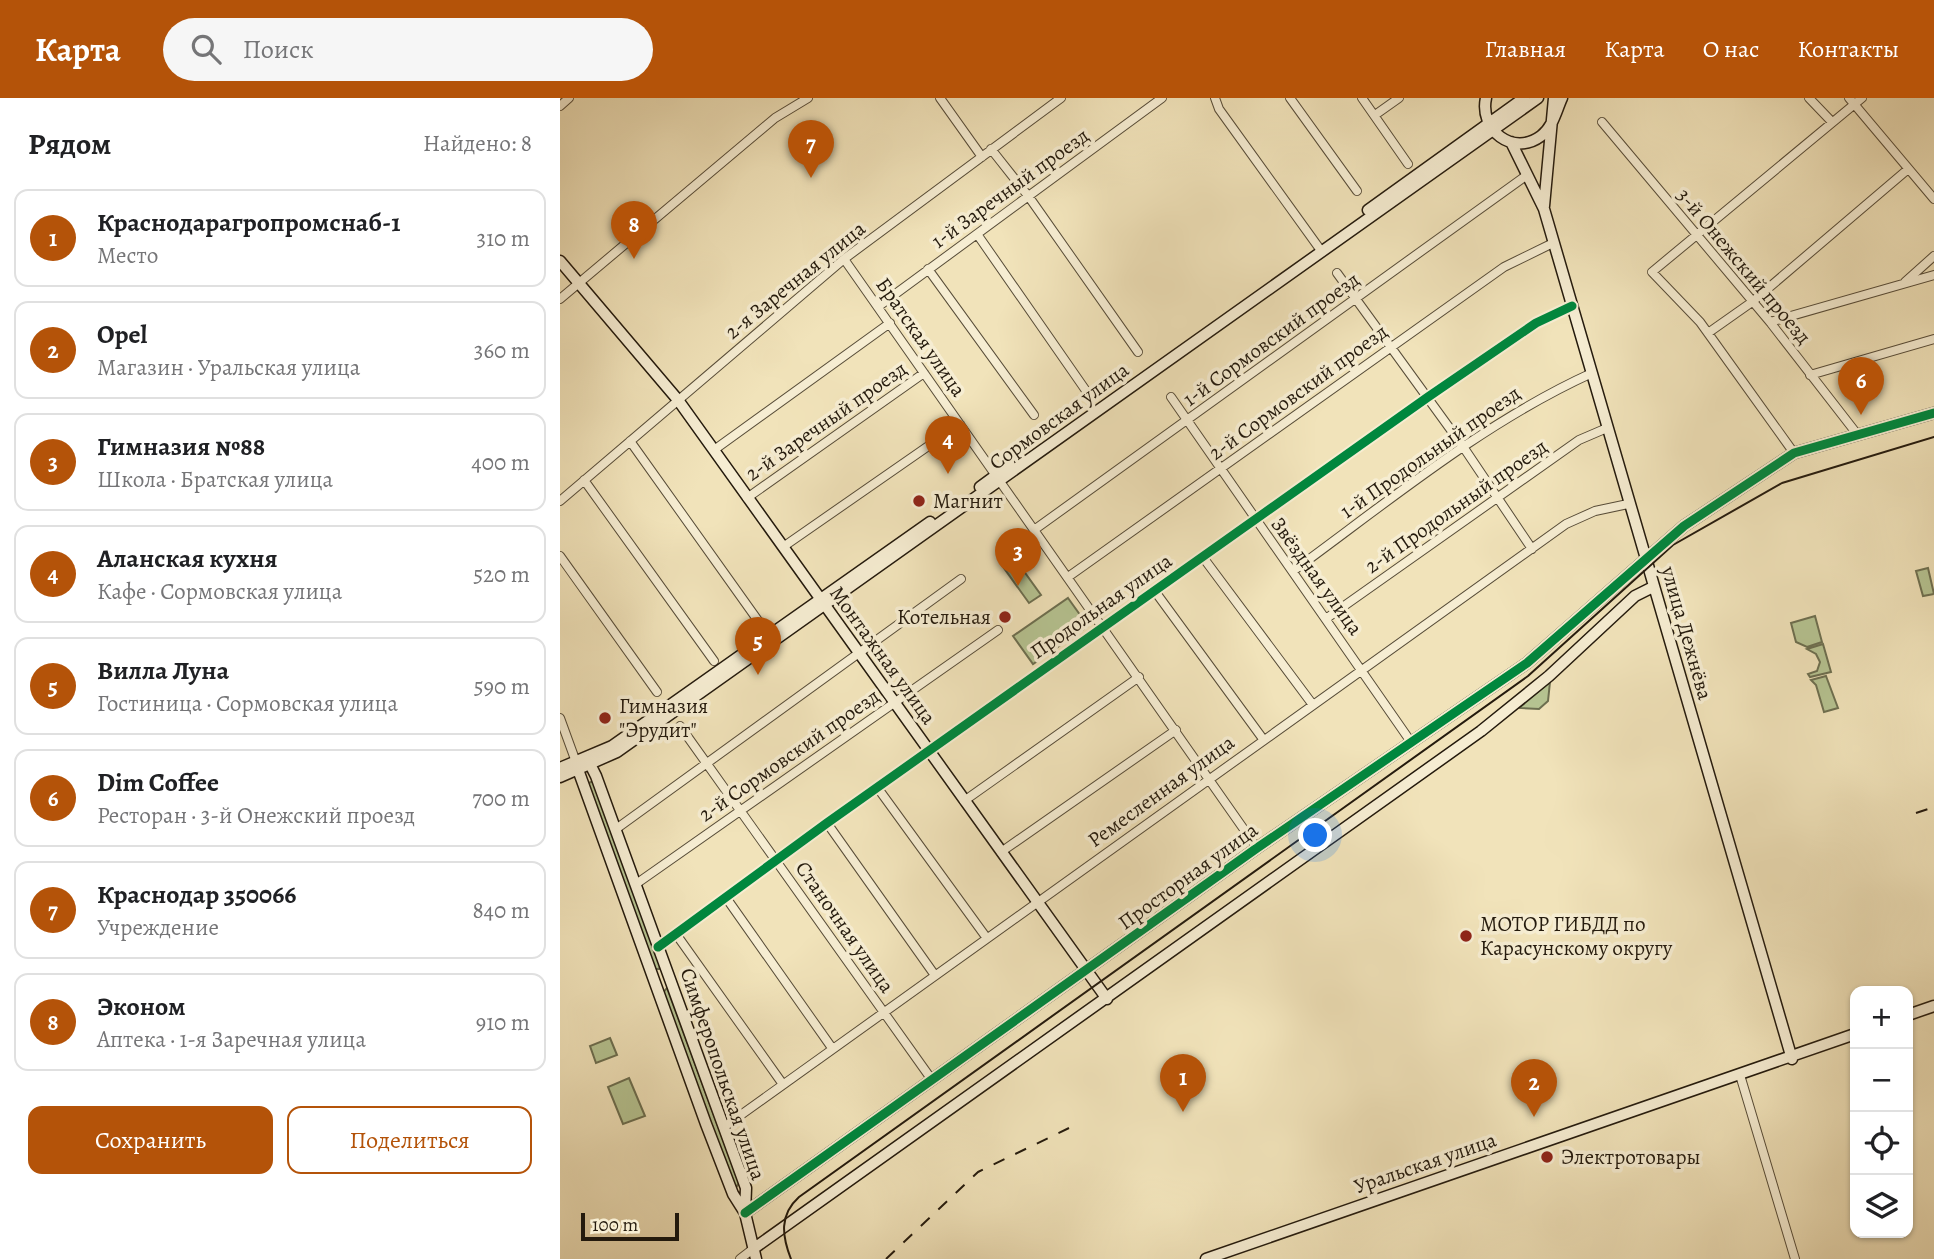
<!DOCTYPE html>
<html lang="ru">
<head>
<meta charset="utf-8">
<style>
	body { margin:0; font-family:Alegreya,serif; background:#f6f6f6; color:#202124 }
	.controls { position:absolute; right:21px; bottom:21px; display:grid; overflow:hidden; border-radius:14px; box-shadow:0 2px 5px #0004 }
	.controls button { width:63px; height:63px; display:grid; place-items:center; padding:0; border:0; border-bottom:2px solid #e0e0e0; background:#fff; color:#202124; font:35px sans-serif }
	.scale { position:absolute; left:21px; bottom:18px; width:98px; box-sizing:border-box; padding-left:7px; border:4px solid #241a0d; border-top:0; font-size:19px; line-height:24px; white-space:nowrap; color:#241a0d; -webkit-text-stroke:5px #f6edd2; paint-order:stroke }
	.you { position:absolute; left:756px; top:738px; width:24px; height:24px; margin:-18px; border:5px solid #fff; border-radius:50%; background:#1a73e8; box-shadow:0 0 0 10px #1a73e833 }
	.badge { display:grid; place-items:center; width:46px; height:46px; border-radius:50%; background:#b45309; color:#fff; font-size:23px; font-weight:700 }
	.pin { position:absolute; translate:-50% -58px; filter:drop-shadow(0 2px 4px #0008) }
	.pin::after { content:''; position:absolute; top:37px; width:24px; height:21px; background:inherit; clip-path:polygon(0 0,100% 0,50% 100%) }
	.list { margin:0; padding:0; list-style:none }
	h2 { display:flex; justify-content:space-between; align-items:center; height:91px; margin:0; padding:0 28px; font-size:30px }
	h2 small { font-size:23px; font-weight:400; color:#757577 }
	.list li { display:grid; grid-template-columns:46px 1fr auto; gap:21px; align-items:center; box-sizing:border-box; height:98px; margin:0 14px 14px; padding:0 14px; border:2px solid #e0e0e0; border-radius:14px }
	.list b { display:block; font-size:26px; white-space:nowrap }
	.list p { margin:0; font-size:23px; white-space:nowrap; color:#757577 }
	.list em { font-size:23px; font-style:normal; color:#757577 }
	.actions { display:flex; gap:14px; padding:21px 28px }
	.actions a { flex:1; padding:16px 0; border:2px solid #b45309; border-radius:14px; text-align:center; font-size:24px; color:#b45309 }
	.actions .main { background:#b45309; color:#fff }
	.icon { flex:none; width:38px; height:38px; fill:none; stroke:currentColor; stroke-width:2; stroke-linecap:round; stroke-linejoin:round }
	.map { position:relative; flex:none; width:1374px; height:1161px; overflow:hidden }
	header { display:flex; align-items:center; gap:42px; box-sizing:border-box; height:98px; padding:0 35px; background:#b45309; color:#fff }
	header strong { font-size:33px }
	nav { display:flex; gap:38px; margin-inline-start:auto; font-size:24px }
	.search { width:490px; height:63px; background:#f6f6f6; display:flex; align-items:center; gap:18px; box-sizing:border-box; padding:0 24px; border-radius:38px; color:#757577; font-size:26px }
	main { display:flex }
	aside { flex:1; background:#fff }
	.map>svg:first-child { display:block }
</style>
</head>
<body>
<header>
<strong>Карта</strong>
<div class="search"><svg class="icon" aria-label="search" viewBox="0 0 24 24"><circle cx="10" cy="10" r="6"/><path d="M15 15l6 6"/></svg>Поиск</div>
<nav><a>Главная</a><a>Карта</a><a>О нас</a><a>Контакты</a></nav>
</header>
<main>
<aside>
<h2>Рядом<small>Найдено: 8</small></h2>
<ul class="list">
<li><span class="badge">1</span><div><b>Краснодарагропромснаб-1</b><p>Место</p></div><em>310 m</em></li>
<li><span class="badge">2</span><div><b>Opel</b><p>Магазин · Уральская улица</p></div><em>360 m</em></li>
<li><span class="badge">3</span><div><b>Гимназия №88</b><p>Школа · Братская улица</p></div><em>400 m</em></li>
<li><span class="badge">4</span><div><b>Аланская кухня</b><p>Кафе · Сормовская улица</p></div><em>520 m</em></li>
<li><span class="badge">5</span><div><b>Вилла Луна</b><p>Гостиница · Сормовская улица</p></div><em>590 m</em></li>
<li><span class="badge">6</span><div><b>Dim Coffee</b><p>Ресторан · 3-й Онежский проезд</p></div><em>700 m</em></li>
<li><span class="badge">7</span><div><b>Краснодар 350066</b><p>Учреждение</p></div><em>840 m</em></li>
<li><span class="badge">8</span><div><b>Эконом</b><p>Аптека · 1-я Заречная улица</p></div><em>910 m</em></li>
</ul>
<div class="actions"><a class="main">Сохранить</a><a>Поделиться</a></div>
</aside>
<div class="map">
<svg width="1374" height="1161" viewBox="0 0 1374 1161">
	<rect width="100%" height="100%" fill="#f1e3ba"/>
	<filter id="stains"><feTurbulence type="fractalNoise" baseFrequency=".00286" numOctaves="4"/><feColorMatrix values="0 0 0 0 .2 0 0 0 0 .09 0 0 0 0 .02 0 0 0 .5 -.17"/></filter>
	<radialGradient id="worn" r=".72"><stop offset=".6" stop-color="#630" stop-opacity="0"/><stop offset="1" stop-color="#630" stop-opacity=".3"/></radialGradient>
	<path fill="#b6c492" stroke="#6d6f50" stroke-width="2" d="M453 458 481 497 469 505 441 466Z
		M1368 470 1374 496 1363 498 1356 473Z
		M508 500 528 528 473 566 453 538Z
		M1255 518 1262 544 1247 549 1236 544 1231 525Z
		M1263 546 1271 574 1250 579 1248 576 1257 573 1260 564 1256 556 1247 551Z
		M1266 578 1278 610 1264 614 1256 587 1251 582Z
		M990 584 988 603 979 611 959 610Z
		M33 683 100 868 99 871H95L27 686Z
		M107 890 179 1085 177 1088 173 1087 103 895Z
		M50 940 57 957 36 965 30 948Z
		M69 980 85 1018 63 1026 48 989Z"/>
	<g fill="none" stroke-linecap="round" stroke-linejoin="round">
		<g stroke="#574c38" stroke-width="10">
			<path id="street" d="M380 0 422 59
				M655 0 659 11 762 154
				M730 0 797 93
				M802 0 848 66
				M1249 0 1272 24
				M1289 0 1374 101
				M0 8 9 0
				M815 17 839 0
				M1042 24 1210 224 1297 336
				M431 51 469 99 578 254
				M417 136 529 297
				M284 161 697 750
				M368 171 474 317
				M777 175 904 350 972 451
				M1345 184 1374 158
				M0 201 215 20 248 0
				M319 208 602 0
				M1210 224 1374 177
				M1148 235 1192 204 1347 72
				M1250 277 1374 241
				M611 299 851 644
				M70 343 199 524
				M154 352 330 225
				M1234 355 1140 224 1092 174 1302 0
				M24 382 154 563
				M187 400 364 275
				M0 403 284 161 501 0
				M474 432 967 77
				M223 449 400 326
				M0 458 97 594
				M642 458 753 607
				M733 473C829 403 924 324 1032 275
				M508 479 944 169 993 145
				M594 492 703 641
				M767 520 1019 342 1047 330
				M0 620 16 664
				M120 628 372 982
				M317 689 426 839
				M404 703 579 579
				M267 725 374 876
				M56 731 401 481
				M441 754 616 632
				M76 786 438 532
				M167 801 272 950
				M116 836 222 985
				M98 849 267 725 868 299 976 225 1012 208
				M1180 977 1235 1161
				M164 1029 1006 426 1035 413 1068 406
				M180 1161 193 1151"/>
		</g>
		<g stroke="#241a0d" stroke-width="13">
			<path id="secondary" d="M926 0C919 32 953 59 981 38 993 29 996 13 1002 0
				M951 44 984 111 1232 961
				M984 108 994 0
				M808 112 964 0
				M0 163 118 302 547 901
				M420 389 450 367
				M16 666 146 1026 173 1096 185 1115
				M26 666 31 668 36 678 186 1090 185 1115 196 1161
				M0 670 52 648 370 424
				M0 679 57 654 978 0
				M1348 917 1374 908
				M185 1115 697 750 967 565 1124 428 1234 355 1374 315
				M193 1151 921 633 989 578 1075 498 1093 489
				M646 1161 1295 936"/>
		</g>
		<use href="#street" stroke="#f6edd2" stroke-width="8"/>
		<use href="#secondary" stroke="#f6edd2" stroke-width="10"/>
		<path stroke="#241a0d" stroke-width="2" d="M231 1161C222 1138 219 1117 239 1099L968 578 1113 447 1222 385 1374 339"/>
		<path stroke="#241a0d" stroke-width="2" stroke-dasharray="12 12" stroke-linecap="butt" d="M1356 715 1374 709
			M326 1161 418 1074 509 1030"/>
		<g stroke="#f6edd2" stroke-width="13">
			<path id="cycleway" d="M98 849 267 725 868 299 976 225 1012 208
				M185 1115 697 750 967 565 1124 428 1234 355 1374 315"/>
		</g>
		<use href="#cycleway" stroke="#00873e" stroke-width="9"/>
	</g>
	<g fill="#8f2418" stroke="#f6edd2" stroke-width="2.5">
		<circle cx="359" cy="403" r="7"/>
		<circle cx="445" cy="519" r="7"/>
		<circle cx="45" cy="620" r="7"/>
		<circle cx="906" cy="838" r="7"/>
		<circle cx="987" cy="1059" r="7"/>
	</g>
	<g text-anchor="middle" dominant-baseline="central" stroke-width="7" stroke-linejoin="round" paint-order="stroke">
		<g font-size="21" fill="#241a0d" stroke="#f6edd2">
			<text transform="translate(450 90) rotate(-36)">1-й Заречный проезд</text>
			<text transform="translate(1184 168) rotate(50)">3-й Онежский проезд</text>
			<text transform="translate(235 182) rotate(-39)">2-я Заречная улица</text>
			<text transform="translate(361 239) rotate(55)">Братская улица</text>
			<text transform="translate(711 241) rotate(-36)">1-й Сормовский проезд</text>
			<text transform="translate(738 294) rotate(-36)">2-й Сормовский проезд</text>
			<text transform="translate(499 318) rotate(-36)">Сормовская улица</text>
			<text transform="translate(266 323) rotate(-35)">2-й Заречный проезд</text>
			<text transform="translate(870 354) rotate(-35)">1-й Продольный проезд</text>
			<text transform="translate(896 408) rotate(-35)">2-й Продольный проезд</text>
			<text transform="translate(757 478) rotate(54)">Звёздная улица</text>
			<text transform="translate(541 508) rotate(-35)">Продольная улица</text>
			<text transform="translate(1127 535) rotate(74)">улица Дежнёва</text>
			<text transform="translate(323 557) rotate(54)">Монтажная улица</text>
			<text transform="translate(229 657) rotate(-35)">2-й Сормовский проезд</text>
			<text transform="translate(601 693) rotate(-36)">Ремесленная улица</text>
			<text transform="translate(628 778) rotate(-36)">Просторная улица</text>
			<text transform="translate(285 829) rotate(55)">Станочная улица</text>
			<text transform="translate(163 976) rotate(71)">Симферопольская улица</text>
			<text transform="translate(865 1065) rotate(-19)">Уральская улица</text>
		</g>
		<g font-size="21" fill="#241a0d" stroke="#f6edd2" text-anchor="start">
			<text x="373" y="403">Магнит</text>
			<text x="431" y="519" text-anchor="end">Котельная</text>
			<text x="59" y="608">Гимназия<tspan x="59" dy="24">"Эрудит"</tspan></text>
			<text x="920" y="826">МОТОР ГИБДД по<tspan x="920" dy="24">Карасунскому округу</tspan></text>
			<text x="1001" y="1059">Электротовары</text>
		</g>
	</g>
	<rect width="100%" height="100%" filter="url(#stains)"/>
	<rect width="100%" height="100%" fill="url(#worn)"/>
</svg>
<div class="controls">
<button>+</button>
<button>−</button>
<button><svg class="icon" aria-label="locate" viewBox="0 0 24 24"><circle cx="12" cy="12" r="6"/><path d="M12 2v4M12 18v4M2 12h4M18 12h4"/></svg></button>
<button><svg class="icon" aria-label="layers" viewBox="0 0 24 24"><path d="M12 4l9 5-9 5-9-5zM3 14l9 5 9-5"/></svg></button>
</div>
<div class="scale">100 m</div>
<div class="you"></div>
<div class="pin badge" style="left:623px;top:1014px">1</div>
<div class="pin badge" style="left:974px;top:1019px">2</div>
<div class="pin badge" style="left:458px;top:488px">3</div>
<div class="pin badge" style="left:388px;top:376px">4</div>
<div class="pin badge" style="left:198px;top:577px">5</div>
<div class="pin badge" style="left:1301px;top:317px">6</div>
<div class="pin badge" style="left:251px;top:80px">7</div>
<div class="pin badge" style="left:74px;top:161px">8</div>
</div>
</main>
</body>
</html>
